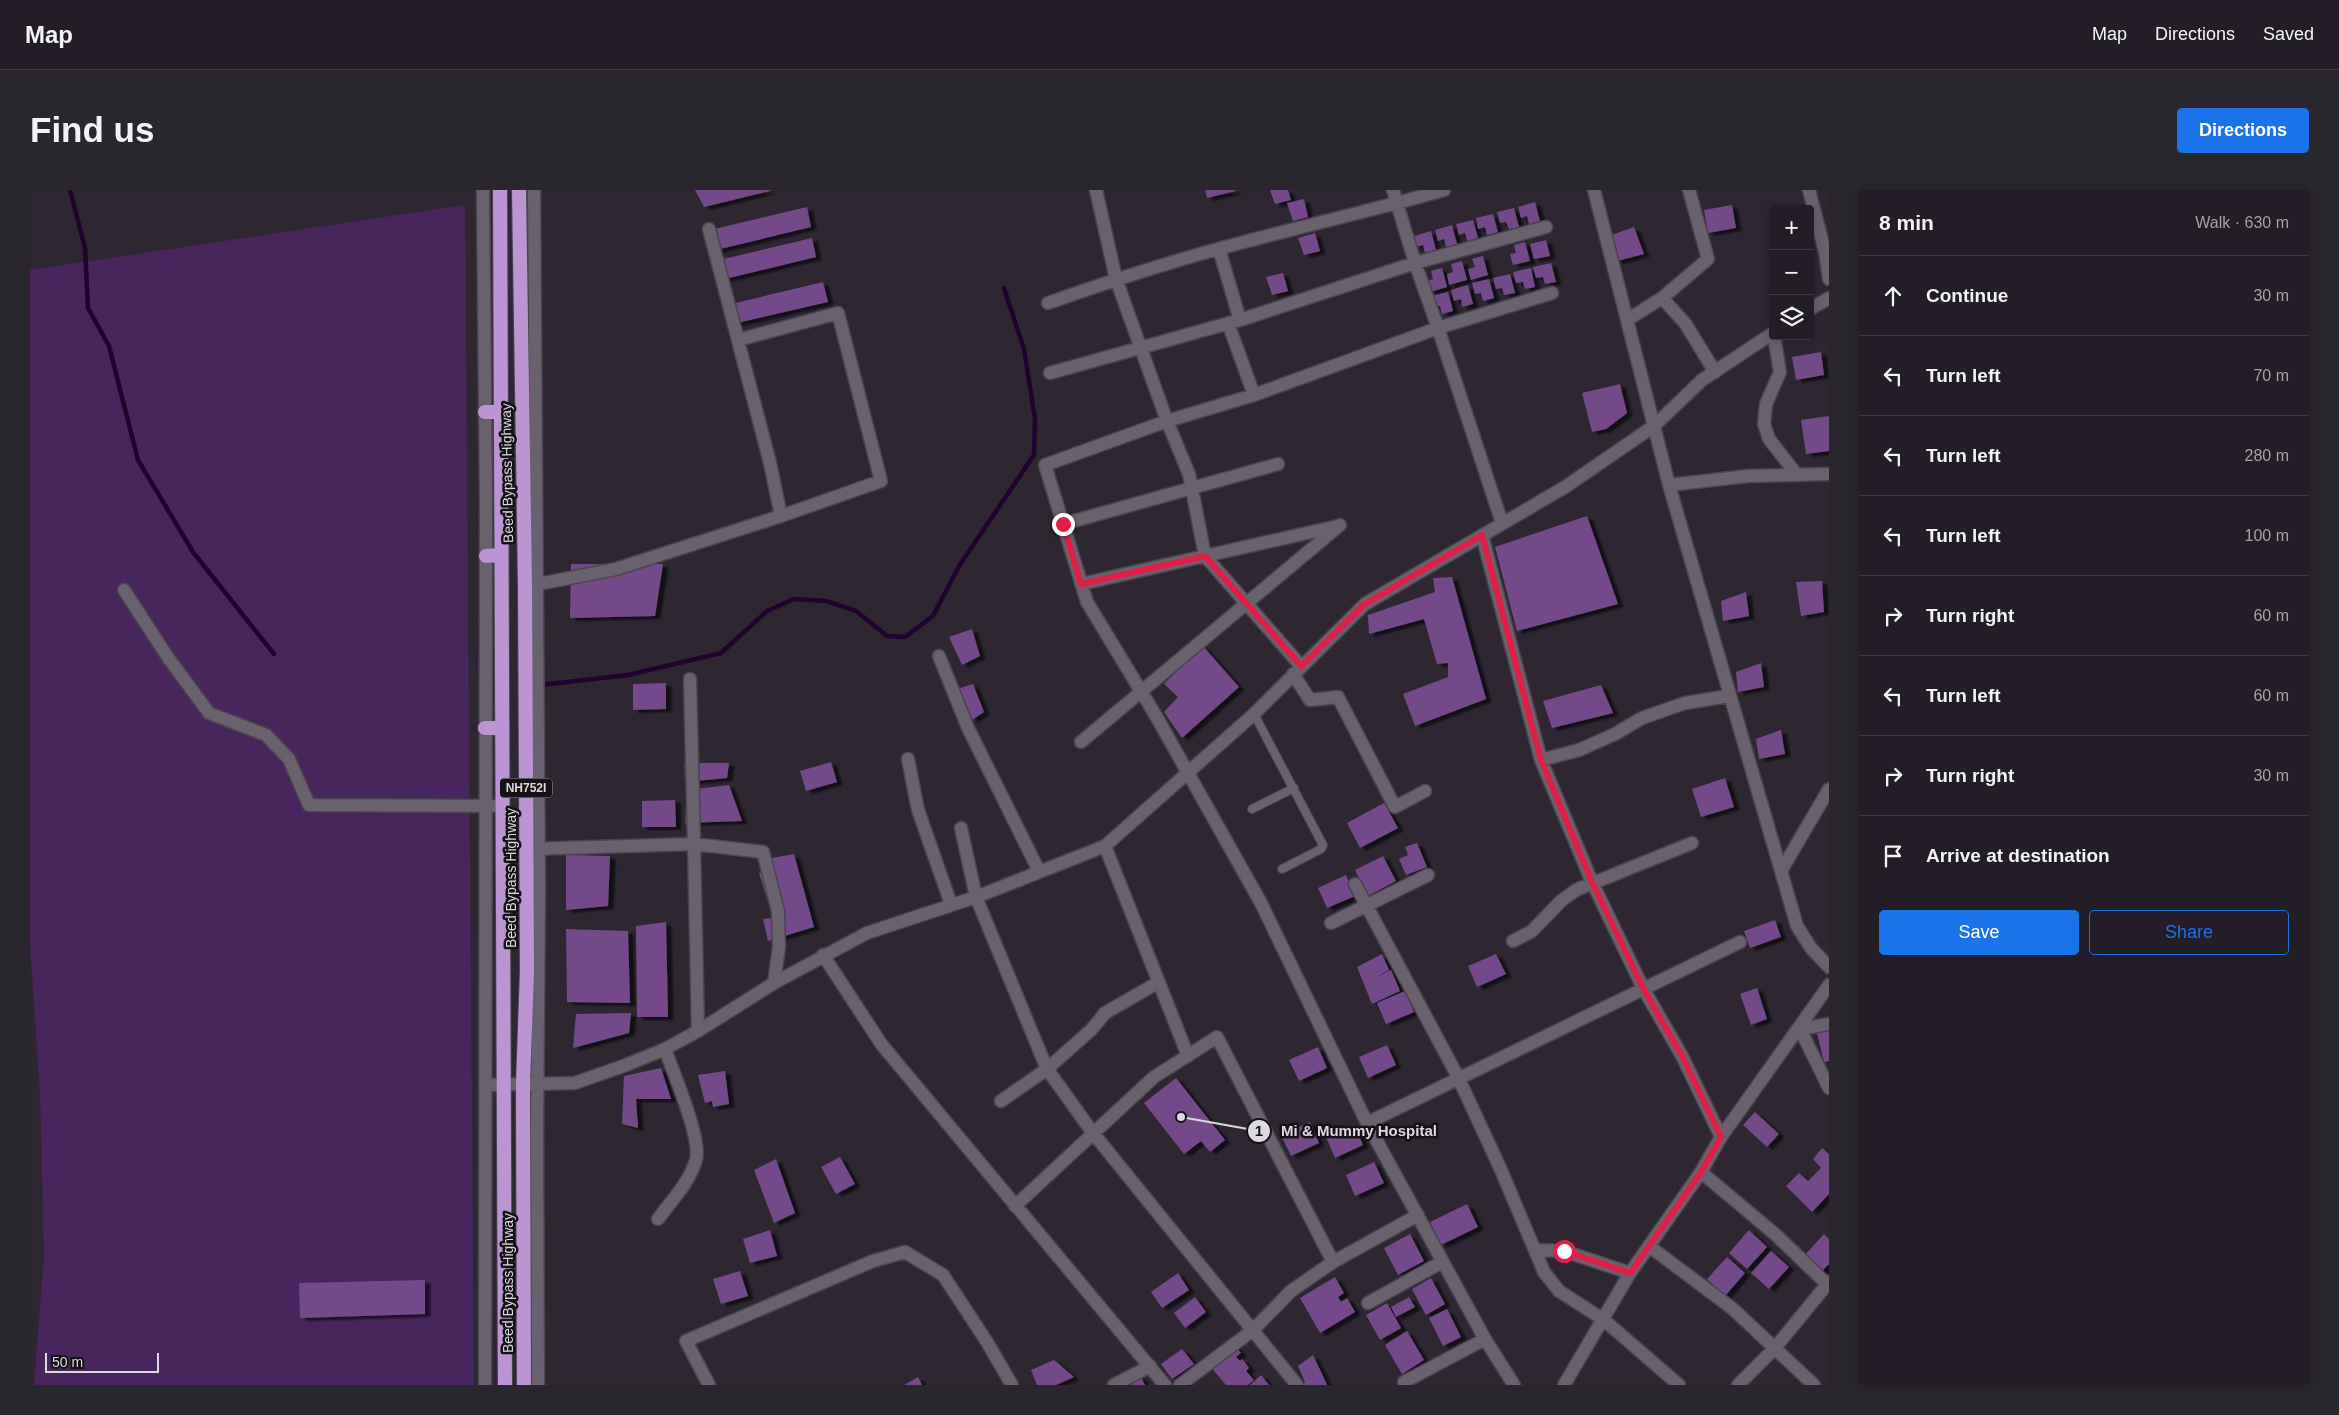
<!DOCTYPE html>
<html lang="en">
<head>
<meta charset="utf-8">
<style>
	body { margin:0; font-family:Helvetica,sans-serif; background:#2a262e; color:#f1f3f6 }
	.controls { position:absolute; right:15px; top:15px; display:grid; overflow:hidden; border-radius:5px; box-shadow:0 2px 12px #0003 }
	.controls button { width:45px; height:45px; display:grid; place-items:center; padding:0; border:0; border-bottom:1px solid #3f3b43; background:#221d26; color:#f1f3f6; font:25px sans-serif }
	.scale { position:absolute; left:15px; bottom:12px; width:114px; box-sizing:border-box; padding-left:5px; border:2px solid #ddd9e0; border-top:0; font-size:14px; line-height:18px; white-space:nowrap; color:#ddd9e0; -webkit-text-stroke:4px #141216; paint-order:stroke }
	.stop { position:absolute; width:15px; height:15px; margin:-11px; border:4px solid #e11d48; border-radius:50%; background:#fff }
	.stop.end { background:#e11d48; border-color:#fff; box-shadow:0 1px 5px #0008 }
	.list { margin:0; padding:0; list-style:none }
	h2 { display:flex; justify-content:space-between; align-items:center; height:65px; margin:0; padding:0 20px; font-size:21px }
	h2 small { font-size:16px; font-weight:400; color:#a2a2a7 }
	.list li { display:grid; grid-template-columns:32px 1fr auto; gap:15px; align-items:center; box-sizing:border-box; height:80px; padding:0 20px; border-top:1px solid #3f3b43 }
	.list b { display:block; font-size:19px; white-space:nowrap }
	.list em { font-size:16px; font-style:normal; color:#a2a2a7 }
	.actions { display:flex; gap:10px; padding:15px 20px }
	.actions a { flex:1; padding:11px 0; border:1px solid #1a73e8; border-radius:5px; text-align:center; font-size:18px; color:#1a73e8 }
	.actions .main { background:#1a73e8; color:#fff }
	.icon { flex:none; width:28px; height:28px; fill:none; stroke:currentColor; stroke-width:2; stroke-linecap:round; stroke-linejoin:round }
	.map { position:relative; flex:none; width:1799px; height:1195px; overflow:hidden; border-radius:5px }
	header { display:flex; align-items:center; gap:30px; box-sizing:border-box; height:70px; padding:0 25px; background:#221d26; border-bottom:1px solid #3f3b43 }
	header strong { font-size:24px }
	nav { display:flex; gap:28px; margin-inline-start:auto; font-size:18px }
	.intro { display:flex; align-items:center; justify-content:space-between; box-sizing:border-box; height:120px; padding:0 30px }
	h1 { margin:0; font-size:35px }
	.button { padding:12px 22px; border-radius:5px; background:#1a73e8; color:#fff; font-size:18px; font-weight:700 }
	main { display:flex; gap:30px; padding:0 30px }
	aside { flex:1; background:#221d26; border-radius:5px; box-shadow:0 2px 12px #0003 }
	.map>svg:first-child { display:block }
</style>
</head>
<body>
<header>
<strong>Map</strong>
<nav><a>Map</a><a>Directions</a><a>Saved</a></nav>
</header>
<div class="intro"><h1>Find us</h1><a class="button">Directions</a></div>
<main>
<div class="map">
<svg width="1799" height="1195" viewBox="0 0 1799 1195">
	<defs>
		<filter id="shadow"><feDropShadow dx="5.5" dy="3" stdDeviation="1" flood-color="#0009"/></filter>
	</defs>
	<rect width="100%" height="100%" fill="#2e2732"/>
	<path fill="#49255d" d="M435 15 444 1195H4L14 1066 10 902 0 754V80Z"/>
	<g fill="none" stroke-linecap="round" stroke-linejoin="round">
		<path stroke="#21022f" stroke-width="4.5" d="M40 0 55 58 58 118 79 156 108 270 163 362 244 464
			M511 495 598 485 691 463 737 421 764 409 796 411 826 421 857 446 875 447 903 426 929 376 1004 265 1005 229 994 159 974 98"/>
	</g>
	<path fill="#73498a" filter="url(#shadow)" d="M665 0H740V1L674 17Z
		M1175 0H1205L1206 1 1177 8Z
		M1240 0H1258L1261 10 1245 14Z
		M1274 9 1278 27 1263 31 1257 13Z
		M1505 12 1510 31 1499 34 1497 26 1491 28 1488 17Z
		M1702 15 1706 38 1678 43 1674 20Z
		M777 17 781 37 686 60 676 41Z
		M1484 18 1489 37 1479 39 1476 32 1470 33 1467 22Z
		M1463 24 1468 42 1457 45 1455 37 1448 39 1446 28Z
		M1443 30 1448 48 1437 51 1435 43 1429 45 1426 34Z
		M1422 35 1427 54 1416 57 1414 49 1408 51 1405 40Z
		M1604 37 1614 64 1587 71 1579 46Z
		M1401 41 1406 60 1395 63 1393 55 1386 57 1384 46Z
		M1285 43 1290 61 1274 65 1268 48Z
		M782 48 786 67 691 90 681 72Z
		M1516 50 1520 66 1504 69 1500 54Z
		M1495 52 1500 71 1483 75 1480 64 1486 63 1484 55Z
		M1453 66 1458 85 1441 90 1438 79 1445 77 1442 69Z
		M1432 71 1437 90 1419 95 1417 84 1423 82 1421 74Z
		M1521 73 1526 92 1515 94 1513 87 1506 88 1503 77Z
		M1412 78 1417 97 1400 102 1397 91 1403 89 1401 81Z
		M1501 78 1505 97 1495 99 1493 92 1486 93 1483 82Z
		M1253 83 1258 101 1242 105 1236 87Z
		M1480 84 1485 103 1474 105 1472 98 1466 99 1463 88Z
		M1459 89 1464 108 1453 111 1451 103 1445 104 1442 93Z
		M793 92 798 112 703 134 693 116Z
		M1438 95 1443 114 1432 117 1431 109 1424 111 1421 100Z
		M1418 102 1423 121 1412 124 1410 116 1404 117 1401 106Z
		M1791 162 1794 185 1766 190 1762 167Z
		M1590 194 1597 223 1576 239 1562 242 1552 203Z
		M1799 226V261L1776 264 1771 230Z
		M1557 326 1588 414 1487 441 1465 357Z
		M541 374H633L625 426 540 428Z
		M1422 387 1456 509 1385 536 1373 504 1418 487V473L1407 474 1394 429 1339 444 1338 425 1405 402 1403 388Z
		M1792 391 1794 422 1771 426 1766 392Z
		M1716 402 1719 426 1693 431 1691 411Z
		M942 439 950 466 932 475 919 447Z
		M1172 455 1209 497 1152 548 1134 522 1148 507 1134 494Z
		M1731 473 1734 497 1708 502 1706 482Z
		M636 493V519L603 520V494Z
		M943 494 954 522 942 530 927 499Z
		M1571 495 1583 523 1522 538 1513 511Z
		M1751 540 1755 564 1729 569 1726 549Z
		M801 572 807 592 776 601 770 581Z
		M654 573H699L697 588 655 592Z
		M1695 588 1704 617 1671 627 1662 599Z
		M699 595 712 631 655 633 657 600Z
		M645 610 646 637H612V611Z
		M1354 613 1368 638 1330 658 1317 633Z
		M1387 653 1397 677 1376 685 1369 669 1378 665 1375 657Z
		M764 664 784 737 738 751 733 729 743 728 729 683 742 668Z
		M536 665 580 666 578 716 536 720Z
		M1353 666 1366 691 1338 706 1325 680Z
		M1316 685 1325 706 1297 718 1288 698Z
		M1745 730 1751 747 1720 758 1714 741Z
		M636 732 638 827H607L606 736Z
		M536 739 598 741 600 813 537 812Z
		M1352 764 1359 780 1342 789 1361 780 1370 801 1342 814 1327 777Z
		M1466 764 1476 784 1447 797 1438 776Z
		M1727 798 1737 829 1721 835 1710 804Z
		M1375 801 1384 822 1356 834 1347 813Z
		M601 823 599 843 543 858 546 824Z
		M1799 840V871L1794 872 1787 843Z
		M1357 855 1366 875 1338 888 1329 867Z
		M1288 857 1297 878 1269 891 1259 870Z
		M631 878 641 909H606L608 938 592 934 594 886Z
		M695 881 699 914 683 917 682 911 675 913 668 885Z
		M1146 888 1195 950 1180 962 1171 951 1154 964 1114 913Z
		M1725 922 1749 944 1737 957 1713 935Z
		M1280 932 1289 953 1261 966 1251 945Z
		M1324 935 1333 955 1305 968 1296 947Z
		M1792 958 1799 964V1004L1782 1022 1756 996 1769 983 1778 991 1791 978 1783 969Z
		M810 967 825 994 806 1004 791 977Z
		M746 969 765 1023 744 1033 724 980Z
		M1344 972 1354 993 1325 1006 1316 985Z
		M1437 1014 1448 1037 1411 1055 1400 1032Z
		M740 1040 747 1066 720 1073 713 1049Z
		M1719 1040 1737 1057 1717 1079 1699 1063Z
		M1380 1044 1394 1071 1368 1085 1354 1058Z
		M1794 1044 1799 1049V1074L1791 1082 1774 1066Z
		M1741 1061 1759 1077 1739 1099 1721 1083Z
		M1697 1067 1715 1083 1695 1106 1677 1089Z
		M710 1081 718 1106 691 1114 683 1089Z
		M1148 1083 1159 1100 1132 1118 1121 1102Z
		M1305 1087 1314 1103 1308 1107 1311 1112 1317 1108 1325 1122 1290 1143 1270 1108Z
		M1401 1088 1415 1114 1396 1125 1382 1099Z
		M395 1090V1124L270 1128 269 1093Z
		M1165 1107 1176 1122 1155 1138 1144 1123Z
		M1379 1107 1385 1117 1366 1127 1361 1117Z
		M1357 1113 1371 1138 1350 1150 1336 1125Z
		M1417 1119 1431 1147 1413 1156 1399 1128Z
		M1377 1141 1394 1170 1372 1184 1355 1155Z
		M1204 1155 1211 1163 1206 1167 1210 1171 1212 1169 1219 1178 1216 1181 1224 1190 1218 1195H1196L1180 1176Z
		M1152 1159 1164 1174 1142 1189 1131 1174Z
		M1283 1165 1292 1184 1297 1195H1274L1273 1193 1275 1192 1268 1176Z
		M1024 1170 1044 1187 1026 1195H1007L1001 1180Z
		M1231 1185 1239 1195H1220Z
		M1110 1186 1115 1195H1093Z
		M888 1187 892 1195H874Z"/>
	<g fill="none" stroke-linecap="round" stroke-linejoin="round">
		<g stroke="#4a444d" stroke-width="10">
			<path id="service" d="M1224 524 1293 655 1291 659 1252 679
				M1222 619 1264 598"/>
		</g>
		<g stroke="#4a444d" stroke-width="15">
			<path id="minor" d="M1066 0 1086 89 1137 231 1159 284 1175 366 1271 476
				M1363 0 1385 73 1408 138 1472 333
				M1564 0 1639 295 1767 736 1781 758 1799 777
				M1659 0 1678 69 1632 108 1655 133 1685 182
				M1779 0 1795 62 1799 89
				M1189 59 1210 130
				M1018 113C1083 90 1148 69 1214 52 1281 34 1348 19 1414 0
				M1597 130 1632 108
				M1198 133 1224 205
				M1744 146 1750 182 1736 214 1734 234 1739 249 1767 285
				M708 150 808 123 851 291 751 326
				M1020 183 1210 130 1385 73 1516 37
				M1639 295 1718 286 1799 284
				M1033 334 1248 274
				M1452 345 1511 570 1562 692 1613 798 1652 866 1691 947
				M1051 394 1308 336
				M498 396 586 379 751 326 740 273 679 39
				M94 400 139 469 179 523 236 545 259 569 279 615 472 616
				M909 466 938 538 1009 681
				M1263 484 1280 510 1308 507 1365 617 1395 601
				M660 489 664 654 733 662 748 721 749 757 744 793
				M1051 552 1310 335
				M878 569 888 620 921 714
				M1511 570 1549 560 1585 544 1612 528 1655 513 1699 506
				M931 638 946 707 1017 879 1063 943 1267 1195
				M1075 656 1158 866
				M499 659 664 654 668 841
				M1751 681 1799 599
				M1325 694 1428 887 1471 980 1514 1082 1529 1101 1574 1130 1649 1195
				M1301 733 1398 685
				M1483 751 1502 741 1531 711 1546 700 1662 653
				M793 765 852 855 1135 1195
				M1799 834 1770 839 1799 898
				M971 911 1017 879 1062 839 1075 823 1129 792
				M1337 933 1710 752
				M1671 982 1746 1045 1797 1094
				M985 1016 1124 887 1187 847 1303 1072
				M628 1029C642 1010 659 993 666 970 672 949 643 882 635 859
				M1619 1056 1703 1119 1784 1195
				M1505 1060 1534 1061 1600 1083
				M1338 1113 1412 1072
				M1374 1192 1455 1149
				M679 1195 656 1151 843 1071 875 1062 913 1085 957 1152 982 1195
				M1084 1195 1120 1176
				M1150 1195 1223 1140 1261 1101 1303 1072 1388 1025
				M1484 1195 1455 1149 1337 933 1231 713 1126 526 1057 412 1015 275 1137 231 1224 205 1408 138 1522 103
				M1534 1195 1600 1083 1671 982 1691 947 1799 795
				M1708 1195 1744 1159 1799 1092"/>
		</g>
		<g stroke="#4a444d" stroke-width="15">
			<path id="tertiary" d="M453 0 456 311 455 1195
				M504 0 509 699 507 944 508 1195
				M1780 119 1799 108
				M455 895 545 893 596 875 635 859 668 841 744 793 837 743 946 707 1075 656 1224 524 1335 414 1535 297 1624 236 1672 190 1743 143"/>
		</g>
		<g stroke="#4a444d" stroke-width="16">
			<path id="trunk" d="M470 0 475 1195
				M489 0 495 396 497 781 493 894 494 1195
				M455 222H469
				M456 366 470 365
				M455 538H471"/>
		</g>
		<use href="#service" stroke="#69626e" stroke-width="8"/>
		<use href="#minor" stroke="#69626e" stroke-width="12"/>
		<use href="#tertiary" stroke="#69626e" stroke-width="12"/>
		<use href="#trunk" stroke="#bc93d3" stroke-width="14"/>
	</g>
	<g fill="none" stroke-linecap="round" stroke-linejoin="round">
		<path stroke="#e11d48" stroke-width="6" d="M1033 334 1051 394 1175 366 1271 476 1335 414 1452 345 1511 570 1562 692 1613 798 1652 866 1691 947 1671 982 1600 1083 1534 1061"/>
	</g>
	<g text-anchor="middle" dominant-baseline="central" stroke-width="5" stroke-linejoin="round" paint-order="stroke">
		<rect fill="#141216" stroke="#a19da3" stroke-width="1" x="470" y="588.5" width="52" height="19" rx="4"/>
		<g font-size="12" font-weight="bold" fill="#ddd9e0">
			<text x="496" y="598">NH752I</text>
		</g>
		<g font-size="14" fill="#ddd9e0" stroke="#141216">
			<text transform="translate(477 283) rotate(-91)">Beed Bypass Highway</text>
			<text transform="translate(481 688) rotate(-90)">Beed Bypass Highway</text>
			<text transform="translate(478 1093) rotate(-90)">Beed Bypass Highway</text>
		</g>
	</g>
	<path fill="none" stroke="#ddd9e0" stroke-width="2" d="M1151 927L1229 941"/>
	<g fill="#ddd9e0" stroke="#141216" stroke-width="2">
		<circle cx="1151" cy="927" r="5"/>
		<circle cx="1229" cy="941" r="12"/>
	</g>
	<g font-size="15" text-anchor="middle" font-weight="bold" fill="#111">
		<text x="1229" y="946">1</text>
	</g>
	<g font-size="15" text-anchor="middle" font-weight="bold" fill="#ddd9e0" stroke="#141216" stroke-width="5" stroke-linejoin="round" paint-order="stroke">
		<text x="1329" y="946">Mi &amp; Mummy Hospital</text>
	</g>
</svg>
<div class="controls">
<button>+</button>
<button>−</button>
<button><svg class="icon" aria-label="layers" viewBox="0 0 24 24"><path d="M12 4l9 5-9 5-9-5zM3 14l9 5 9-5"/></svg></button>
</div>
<div class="scale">50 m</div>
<div class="stop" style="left:1534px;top:1061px"></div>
<div class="stop end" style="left:1033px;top:334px"></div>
</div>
<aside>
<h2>8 min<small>Walk · 630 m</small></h2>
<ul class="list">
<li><svg class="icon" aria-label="ahead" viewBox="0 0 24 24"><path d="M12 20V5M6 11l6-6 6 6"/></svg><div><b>Continue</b></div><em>30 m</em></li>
<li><svg class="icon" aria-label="left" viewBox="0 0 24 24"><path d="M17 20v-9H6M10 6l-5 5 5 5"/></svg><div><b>Turn left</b></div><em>70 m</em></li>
<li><svg class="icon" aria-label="left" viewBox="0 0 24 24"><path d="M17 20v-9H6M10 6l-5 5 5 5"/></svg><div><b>Turn left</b></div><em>280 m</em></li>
<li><svg class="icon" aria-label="left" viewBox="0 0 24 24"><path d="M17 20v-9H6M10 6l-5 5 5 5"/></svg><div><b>Turn left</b></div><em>100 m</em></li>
<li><svg class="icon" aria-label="right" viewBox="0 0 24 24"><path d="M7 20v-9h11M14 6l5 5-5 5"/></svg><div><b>Turn right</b></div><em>60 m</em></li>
<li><svg class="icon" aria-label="left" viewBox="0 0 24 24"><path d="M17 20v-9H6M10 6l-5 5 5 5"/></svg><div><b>Turn left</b></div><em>60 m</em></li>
<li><svg class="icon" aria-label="right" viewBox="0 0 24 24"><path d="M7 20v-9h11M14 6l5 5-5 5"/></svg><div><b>Turn right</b></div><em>30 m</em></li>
<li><svg class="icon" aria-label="arrive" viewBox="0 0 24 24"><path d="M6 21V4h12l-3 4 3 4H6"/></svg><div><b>Arrive at destination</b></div></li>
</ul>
<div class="actions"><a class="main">Save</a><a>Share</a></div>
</aside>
</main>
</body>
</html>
